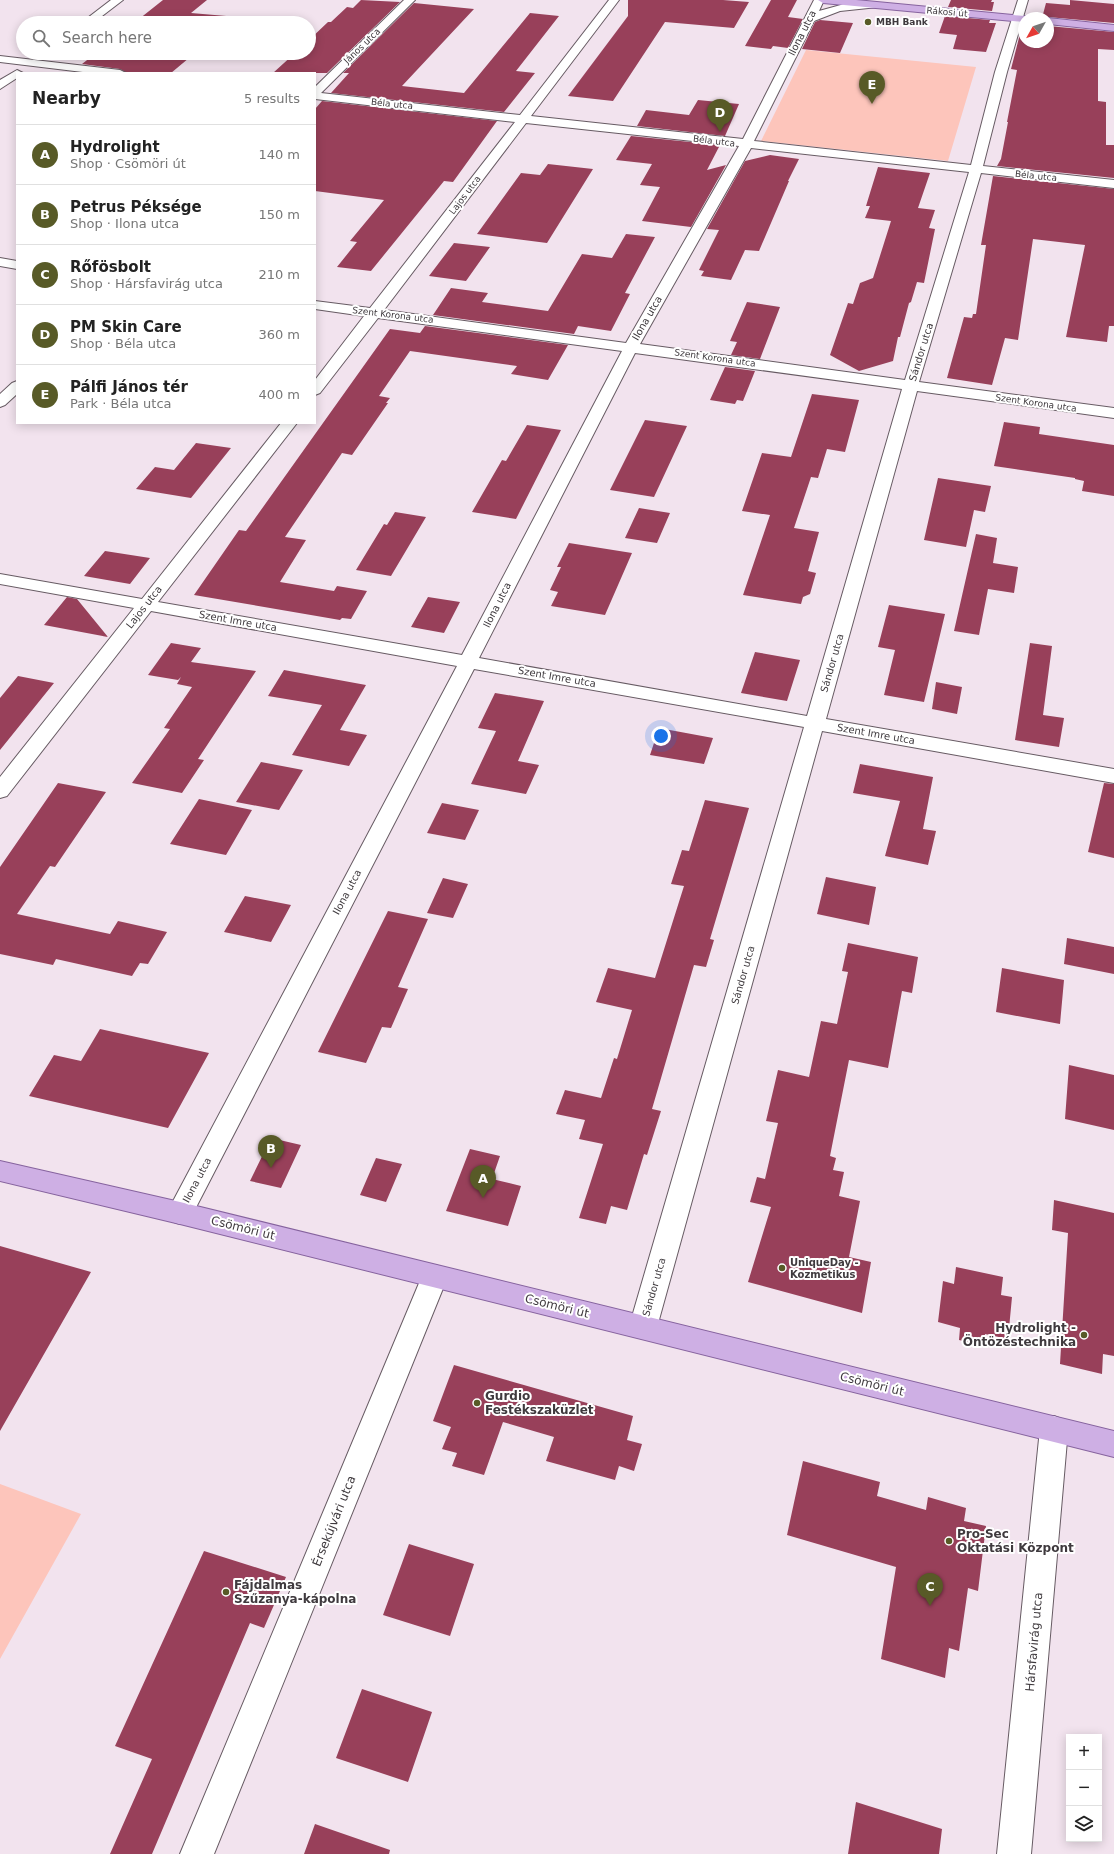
<!DOCTYPE html>
<html lang="en">
<head>
<meta charset="utf-8">
<style>
	body { margin:0; font-family:"DejaVu Sans",sans-serif; background:#f6f6f6; color:#222 }
	.controls { position:absolute; right:12px; bottom:12px; display:grid; overflow:hidden; border-radius:0px; box-shadow:0 2px 10px #0003 }
	.controls button { width:36px; height:36px; display:grid; place-items:center; padding:0; border:0; border-bottom:1px solid #e0e0e0; background:#fff; color:#222; font:20px sans-serif }
	.compass { position:absolute; left:1018px; top:12px; width:36px; height:36px; border-radius:50%; background:#fff; box-shadow:0 2px 10px #0003; rotate:230deg }
	.you { position:absolute; left:661px; top:736px; width:14px; height:14px; margin:-10px; border:3px solid #fff; border-radius:50%; background:#1a73e8; box-shadow:0 0 0 6px #1a73e833 }
	.badge { display:grid; place-items:center; width:26px; height:26px; border-radius:50%; background:#585a27; color:#fff; font-size:13px; font-weight:700 }
	.pin { position:absolute; translate:-50% -33px; filter:drop-shadow(0 1px 2px #0008) }
	.pin::after { content:''; position:absolute; top:21px; width:14px; height:12px; background:inherit; clip-path:polygon(0 0,100% 0,50% 100%) }
	.list { margin:0; padding:0; list-style:none }
	h2 { display:flex; justify-content:space-between; align-items:center; height:52px; margin:0; padding:0 16px; font-size:17px }
	h2 small { font-size:13px; font-weight:400; color:#767676 }
	.list li { display:grid; grid-template-columns:26px 1fr auto; gap:12px; align-items:center; box-sizing:border-box; height:60px; padding:0 16px; border-top:1px solid #e0e0e0 }
	.list b { display:block; font-size:15px; white-space:nowrap }
	.list p { margin:0; font-size:13px; white-space:nowrap; color:#767676 }
	.list em { font-size:13px; font-style:normal; color:#767676 }
	.icon { flex:none; width:22px; height:22px; fill:none; stroke:currentColor; stroke-width:2; stroke-linecap:round; stroke-linejoin:round }
	.map { position:relative; flex:none; width:1114px; height:1854px; overflow:hidden }
	.search { position:absolute; background:#fff; box-shadow:0 2px 10px #0003; left:16px; top:16px; width:300px; height:44px; display:flex; align-items:center; gap:10px; box-sizing:border-box; padding:0 14px; border-radius:22px; color:#767676; font-size:15px }
	.panel { position:absolute; background:#fff; box-shadow:0 2px 10px #0003; left:16px; top:72px; width:300px; height:352px; border-radius:0px }
	.map>svg:first-child { display:block }
</style>
</head>
<body>
<div class="map">
<svg width="1114" height="1854" viewBox="0 0 1114 1854">
	<rect width="100%" height="100%" fill="#f2e3ee"/>
	<path fill="#fdc5bb" d="M806 50 976 67 948 161 761 141Z
		M0 1484 81 1514 0 1659Z"/>
	<path fill="#98405a" d="M163 0H207L191 13 238 17 231 23H134Z
		M361 0 400 2 327 73H273L295 53H309V40L328 22H331L347 7 353 8Z
		M628 0H723L749 2 734 28 665 22 613 101 568 96 628 16Z
		M771 0H797L788 17 803 19 788 48 773 46 771 49 745 46Z
		M951 0H992L991 2H994L992 11 948 7Z
		M1070 0 1114 4V23L1048 17 1042 18 1046 3 1070 5Z
		M414 3 474 9 402 86 464 93 530 13 559 16 516 71 535 73 504 112 331 93 349 73H343Z
		M945 16 990 20 989 23H996L986 52 953 49 957 35 939 33Z
		M820 20 853 23 840 53 802 49 815 22Z
		M1022 26H1024V42H1048V26L1114 32V50L1098 49V101L1106 102V145H1114V178L997 166 1001 159 1008 122H1007L1017 70 1011 69Z
		M96 53H195L171 73H127L120 69 82 64Z
		M698 100 739 104 725 136 637 126 646 110 689 115Z
		M322 101 497 121 453 182 444 181 371 271 337 267 357 242 350 241 384 200 315 191V109Z
		M631 136 720 145 707 170 726 165 691 227 642 221 660 187 640 185 652 164 616 160Z
		M770 155 799 159 788 181H789L759 251 745 250 731 280 701 276 704 271 699 270 719 230 707 229 745 161Z
		M548 164 593 169 547 243 477 234 521 173 540 175Z
		M878 167 930 173 918 208 935 210 929 228 935 229 924 283 917 282 911 302 909 303 900 337H898L893 361 859 371 830 355 848 303 853 304 860 283 873 278 891 221 865 218 870 206H866Z
		M993 176 1114 189V326H1109L1107 342 1066 337 1085 245 1033 239 1018 340 1005 338 992 385 947 378 964 317 972 318 973 314H976L986 245H981Z
		M626 234 655 237 625 293 630 294 611 331 578 326 574 334 433 315 451 288 488 293 482 302 548 311 582 254 612 258Z
		M454 243 490 247 466 281 429 276Z
		M747 302 780 307 760 359 731 355 737 342 730 341Z
		M425 326 568 345 548 380 511 374 517 366 410 351 379 396 390 398 386 403H388L352 455 342 453 285 537 306 540 280 582 334 591 337 586 367 591 351 619 342 618 340 620 194 595 239 530 246 531 390 329 420 333Z
		M725 367 755 371 743 401 737 400 735 404 710 400Z
		M812 394 859 400 845 452 827 449 818 478 811 477 794 528 819 532 808 571 816 573 810 594 803 597 801 604 743 595 770 515 742 511 762 453 791 457Z
		M645 420 687 426 654 497 610 490Z
		M1004 422 1040 427 1039 434 1114 445V496L1082 491 1084 481 1075 479V478L994 466Z
		M527 425 561 430 516 519 472 512 502 460 506 461Z
		M196 443 231 448 191 498 136 489 155 467 174 470Z
		M938 478 991 486 985 512 974 510 966 547 924 540Z
		M639 508 670 513 657 543 625 538Z
		M395 512 426 517 391 576 356 570 384 524 387 525Z
		M976 534 997 538 993 563 1018 567 1014 593 988 589 979 635 954 631Z
		M569 543 632 553 605 615 551 606 558 592 550 590 561 567H557Z
		M105 551 150 558 130 584 84 576Z
		M67 597 77 599 108 637 44 625Z
		M428 597 460 602 444 633 411 627Z
		M889 605 945 614 924 702 884 695 895 650 878 647Z
		M171 643 201 648 191 662 256 671 198 759 204 760 182 793 132 783 170 729 164 728 192 687 177 684 181 677 178 680 148 675Z
		M1030 643 1052 646 1043 715 1064 718 1059 747 1015 740Z
		M755 652 800 660 787 701 741 693Z
		M284 670 366 685 340 730 367 735 349 766 292 755 322 705 268 696Z
		M18 676 54 683 0 750V698Z
		M936 682 962 687 957 714 932 709Z
		M495 693 544 701 518 761 539 765 526 794 471 784 496 731 478 728Z
		M659 728 713 738 704 764 650 755Z
		M261 762 303 770 279 810 236 802Z
		M860 764 933 777 923 829 936 831 928 865 885 856 900 801 853 793Z
		M58 783 106 792 55 867 50 866 17 914 110 934 118 921 167 932 148 964 140 963 132 976 56 959 53 965 0 954V867Z
		M1104 783 1114 784V858L1088 852Z
		M199 799 252 810 226 855 170 844Z
		M705 800 749 808 710 939 714 940 706 967 694 965 652 1109 661 1111 647 1155 644 1154 627 1210 611 1206 606 1224 579 1218 603 1144 579 1139 585 1120 556 1114 565 1090 601 1098 614 1058 617 1059 632 1010 596 1002 608 968 655 978 684 886 671 884 682 850 689 851Z
		M442 803 479 810 465 840 427 833Z
		M826 877 876 887 869 925 817 914Z
		M443 878 468 884 453 918 427 913Z
		M245 896 291 905 271 942 224 932Z
		M388 911 428 919 398 987 408 989 391 1028 382 1027 366 1063 318 1052Z
		M1067 938 1114 947V974L1064 964Z
		M848 943 918 957 912 993 902 991 888 1068 849 1060 830 1156 836 1158 833 1170 844 1172 839 1196 860 1201 849 1257 871 1262 862 1313 748 1282 771 1207 750 1202 757 1177 765 1179 778 1123 766 1121 778 1070 809 1077 821 1021 837 1024 848 972 842 971Z
		M1002 968 1064 980 1060 1024 996 1012Z
		M100 1029 209 1053 168 1128 29 1096 54 1055 81 1061Z
		M1069 1065 1114 1075V1130L1065 1119Z
		M271 1138 301 1145 281 1188 250 1181Z
		M470 1149 500 1156 492 1179 521 1186 508 1226 446 1211Z
		M376 1158 402 1164 386 1202 360 1195Z
		M1054 1200 1114 1213V1356L1103 1354 1102 1374 1060 1364 1068 1233 1052 1230Z
		M0 1246 91 1272 0 1431Z
		M956 1267 1003 1277 1001 1295 1012 1297 1008 1339 985 1334 984 1346 959 1340 960 1328 938 1322 943 1281 954 1284Z
		M454 1365 633 1416 627 1440 642 1444 634 1471 619 1466 615 1480 546 1461 554 1437 503 1422 484 1475 452 1466 457 1453 442 1449 451 1427 433 1421Z
		M803 1461 880 1482 877 1496 926 1510 928 1497 966 1508 964 1521 986 1526 978 1591 968 1588 959 1651 949 1648 945 1678 881 1659 896 1567 787 1535Z
		M409 1544 474 1564 450 1636 383 1615Z
		M204 1551 286 1577 264 1628 250 1623 152 1854H110L152 1759 115 1746Z
		M362 1689 432 1712 408 1782 336 1758Z
		M856 1802 942 1829 939 1854H848Z
		M315 1824 390 1850 389 1854H304Z"/>
	<g fill="none" stroke-linecap="round" stroke-linejoin="round">
		<g stroke="#675b63" stroke-width="2">
			<path id="minor" d="M111 0H123L93 23H81Z
				M404 0H415L321 93 520 115 609 0H619L531 116 743 139 814 0H824L819 11 848 3H878L879 5 878 7 840 11 814 21 754 141 971 165 995 72 1018 0H1028L1007 72 983 166 1114 180V188L981 173 919 382 1114 408V418L917 391 826 719 1114 769V783L822 731 657 1327 653 1335 643 1339 633 1335 629 1327 804 727 474 669 189 1221 180 1224 171 1221 167 1213 171 1205 457 666 151 611 7 796 0 798V777L134 608 0 584V574L142 599 281 423H297L158 602 462 655 622 351 378 318 320 393 315 395V380L364 316 315 309V301L370 308 515 122 315 99V87ZM526 123 739 146 626 343 384 310ZM751 148 969 172 905 380 640 344ZM635 353 902 389 807 716 479 658Z
				M0 56 120 70 126 73H91L0 62Z
				M17 70 23 73H17V78L0 89V80Z
				M0 258 17 261V269L0 266Z
				M17 381V394L5 405 0 407V394L12 383Z
				M435 1265 444 1268 448 1276 214 1854H180L422 1276 426 1268Z
				M1054 1416 1064 1420 1068 1429 1031 1854H997L1040 1429 1044 1420Z"/>
		</g>
		<g stroke="#86639e" stroke-width="2">
			<path id="major" d="M818 0H856L1024 16 1029 18H1024V22L823 3Z
				M1047 18H1048L1114 25V31L1048 24Z
				M0 1161 180 1202 1114 1431V1457L180 1224 0 1181Z"/>
		</g>
		<use href="#minor" fill="#fff" fill-rule="evenodd"/>
		<use href="#major" fill="#ceafe4" fill-rule="evenodd"/>
	</g>
	<g fill="#585a27" stroke="#fff" stroke-width="1.5">
		<circle cx="868" cy="22" r="4"/>
		<circle cx="782" cy="1268" r="4"/>
		<circle cx="1084" cy="1335" r="4"/>
		<circle cx="477" cy="1403" r="4"/>
		<circle cx="949" cy="1541" r="4"/>
		<circle cx="226" cy="1592" r="4"/>
	</g>
	<g text-anchor="middle" dominant-baseline="central" stroke-width="4" stroke-linejoin="round" paint-order="stroke">
		<g font-size="9" fill="#3f3a3e" stroke="#fff">
			<text transform="translate(947 12) rotate(5)">Rákosi út</text>
			<text transform="translate(362 46) rotate(-44)">János utca</text>
			<text transform="translate(392 104) rotate(6)">Béla utca</text>
			<text transform="translate(714 141) rotate(7)">Béla utca</text>
			<text transform="translate(1036 176) rotate(6)">Béla utca</text>
			<text transform="translate(465 195) rotate(-53)">Lajos utca</text>
			<text transform="translate(393 315) rotate(7)">Szent Korona utca</text>
			<text transform="translate(715 358) rotate(8)">Szent Korona utca</text>
			<text transform="translate(1036 403) rotate(8)">Szent Korona utca</text>
		</g>
		<g font-size="9" font-weight="bold" fill="#3f3a3e" stroke="#fff" text-anchor="start">
			<text x="876" y="22">MBH Bank</text>
		</g>
		<g font-size="10" fill="#3f3a3e" stroke="#fff">
			<text transform="translate(802 33) rotate(-63)">Ilona utca</text>
			<text transform="translate(647 318) rotate(-60)">Ilona utca</text>
			<text transform="translate(921 352) rotate(-73)">Sándor utca</text>
			<text transform="translate(497 605) rotate(-63)">Ilona utca</text>
			<text transform="translate(144 607) rotate(-52)">Lajos utca</text>
			<text transform="translate(238 621) rotate(10)">Szent Imre utca</text>
			<text transform="translate(832 663) rotate(-74)">Sándor utca</text>
			<text transform="translate(557 677) rotate(10)">Szent Imre utca</text>
			<text transform="translate(876 734) rotate(10)">Szent Imre utca</text>
			<text transform="translate(347 892) rotate(-62)">Ilona utca</text>
			<text transform="translate(743 975) rotate(-74)">Sándor utca</text>
			<text transform="translate(197 1180) rotate(-62)">Ilona utca</text>
			<text transform="translate(654 1287) rotate(-74)">Sándor utca</text>
		</g>
		<g font-size="10" font-weight="bold" fill="#3f3a3e" stroke="#fff" text-anchor="start">
			<text x="790" y="1262">UniqueDay -<tspan x="790" dy="12">Kozmetikus</tspan></text>
		</g>
		<g font-size="12" fill="#3f3a3e" stroke="#fff">
			<text transform="translate(243 1228) rotate(14)">Csömöri út</text>
			<text transform="translate(557 1306) rotate(14)">Csömöri út</text>
			<text transform="translate(872 1384) rotate(14)">Csömöri út</text>
			<text transform="translate(334 1521) rotate(-68)">Érsekújvári utca</text>
			<text transform="translate(1034 1642) rotate(-85)">Hársfavirág utca</text>
		</g>
		<g font-size="12" font-weight="bold" fill="#3f3a3e" stroke="#fff" text-anchor="start">
			<text x="1076" y="1328" text-anchor="end">Hydrolight -<tspan x="1076" dy="14">Öntözéstechnika</tspan></text>
			<text x="485" y="1396">Gurdio<tspan x="485" dy="14">Festékszaküzlet</tspan></text>
			<text x="957" y="1534">Pro-Sec<tspan x="957" dy="14">Oktatási Központ</tspan></text>
			<text x="234" y="1585">Fájdalmas<tspan x="234" dy="14">Szűzanya-kápolna</tspan></text>
		</g>
	</g>
</svg>
<div class="controls">
<button>+</button>
<button>−</button>
<button><svg class="icon" aria-label="layers" viewBox="0 0 24 24"><path d="M12 4l9 5-9 5-9-5zM3 14l9 5 9-5"/></svg></button>
</div>
<svg class="compass" viewBox="-18 -18 36 36"><path d="M0-13l5 13h-10z" fill="#e53935"/><path d="M0 13l5-13h-10z" fill="#767676"/></svg>
<div class="you"></div>
<div class="pin badge" style="left:483px;top:1198px">A</div>
<div class="pin badge" style="left:271px;top:1168px">B</div>
<div class="pin badge" style="left:930px;top:1606px">C</div>
<div class="pin badge" style="left:720px;top:132px">D</div>
<div class="pin badge" style="left:872px;top:104px">E</div>
<div class="search"><svg class="icon" aria-label="search" viewBox="0 0 24 24"><circle cx="10" cy="10" r="6"/><path d="M15 15l6 6"/></svg>Search here</div>
<section class="panel">
<h2>Nearby<small>5 results</small></h2>
<ul class="list">
<li><span class="badge">A</span><div><b>Hydrolight</b><p>Shop · Csömöri út</p></div><em>140 m</em></li>
<li><span class="badge">B</span><div><b>Petrus Péksége</b><p>Shop · Ilona utca</p></div><em>150 m</em></li>
<li><span class="badge">C</span><div><b>Rőfösbolt</b><p>Shop · Hársfavirág utca</p></div><em>210 m</em></li>
<li><span class="badge">D</span><div><b>PM Skin Care</b><p>Shop · Béla utca</p></div><em>360 m</em></li>
<li><span class="badge">E</span><div><b>Pálfi János tér</b><p>Park · Béla utca</p></div><em>400 m</em></li>
</ul>
</section>
</div>
</body>
</html>
